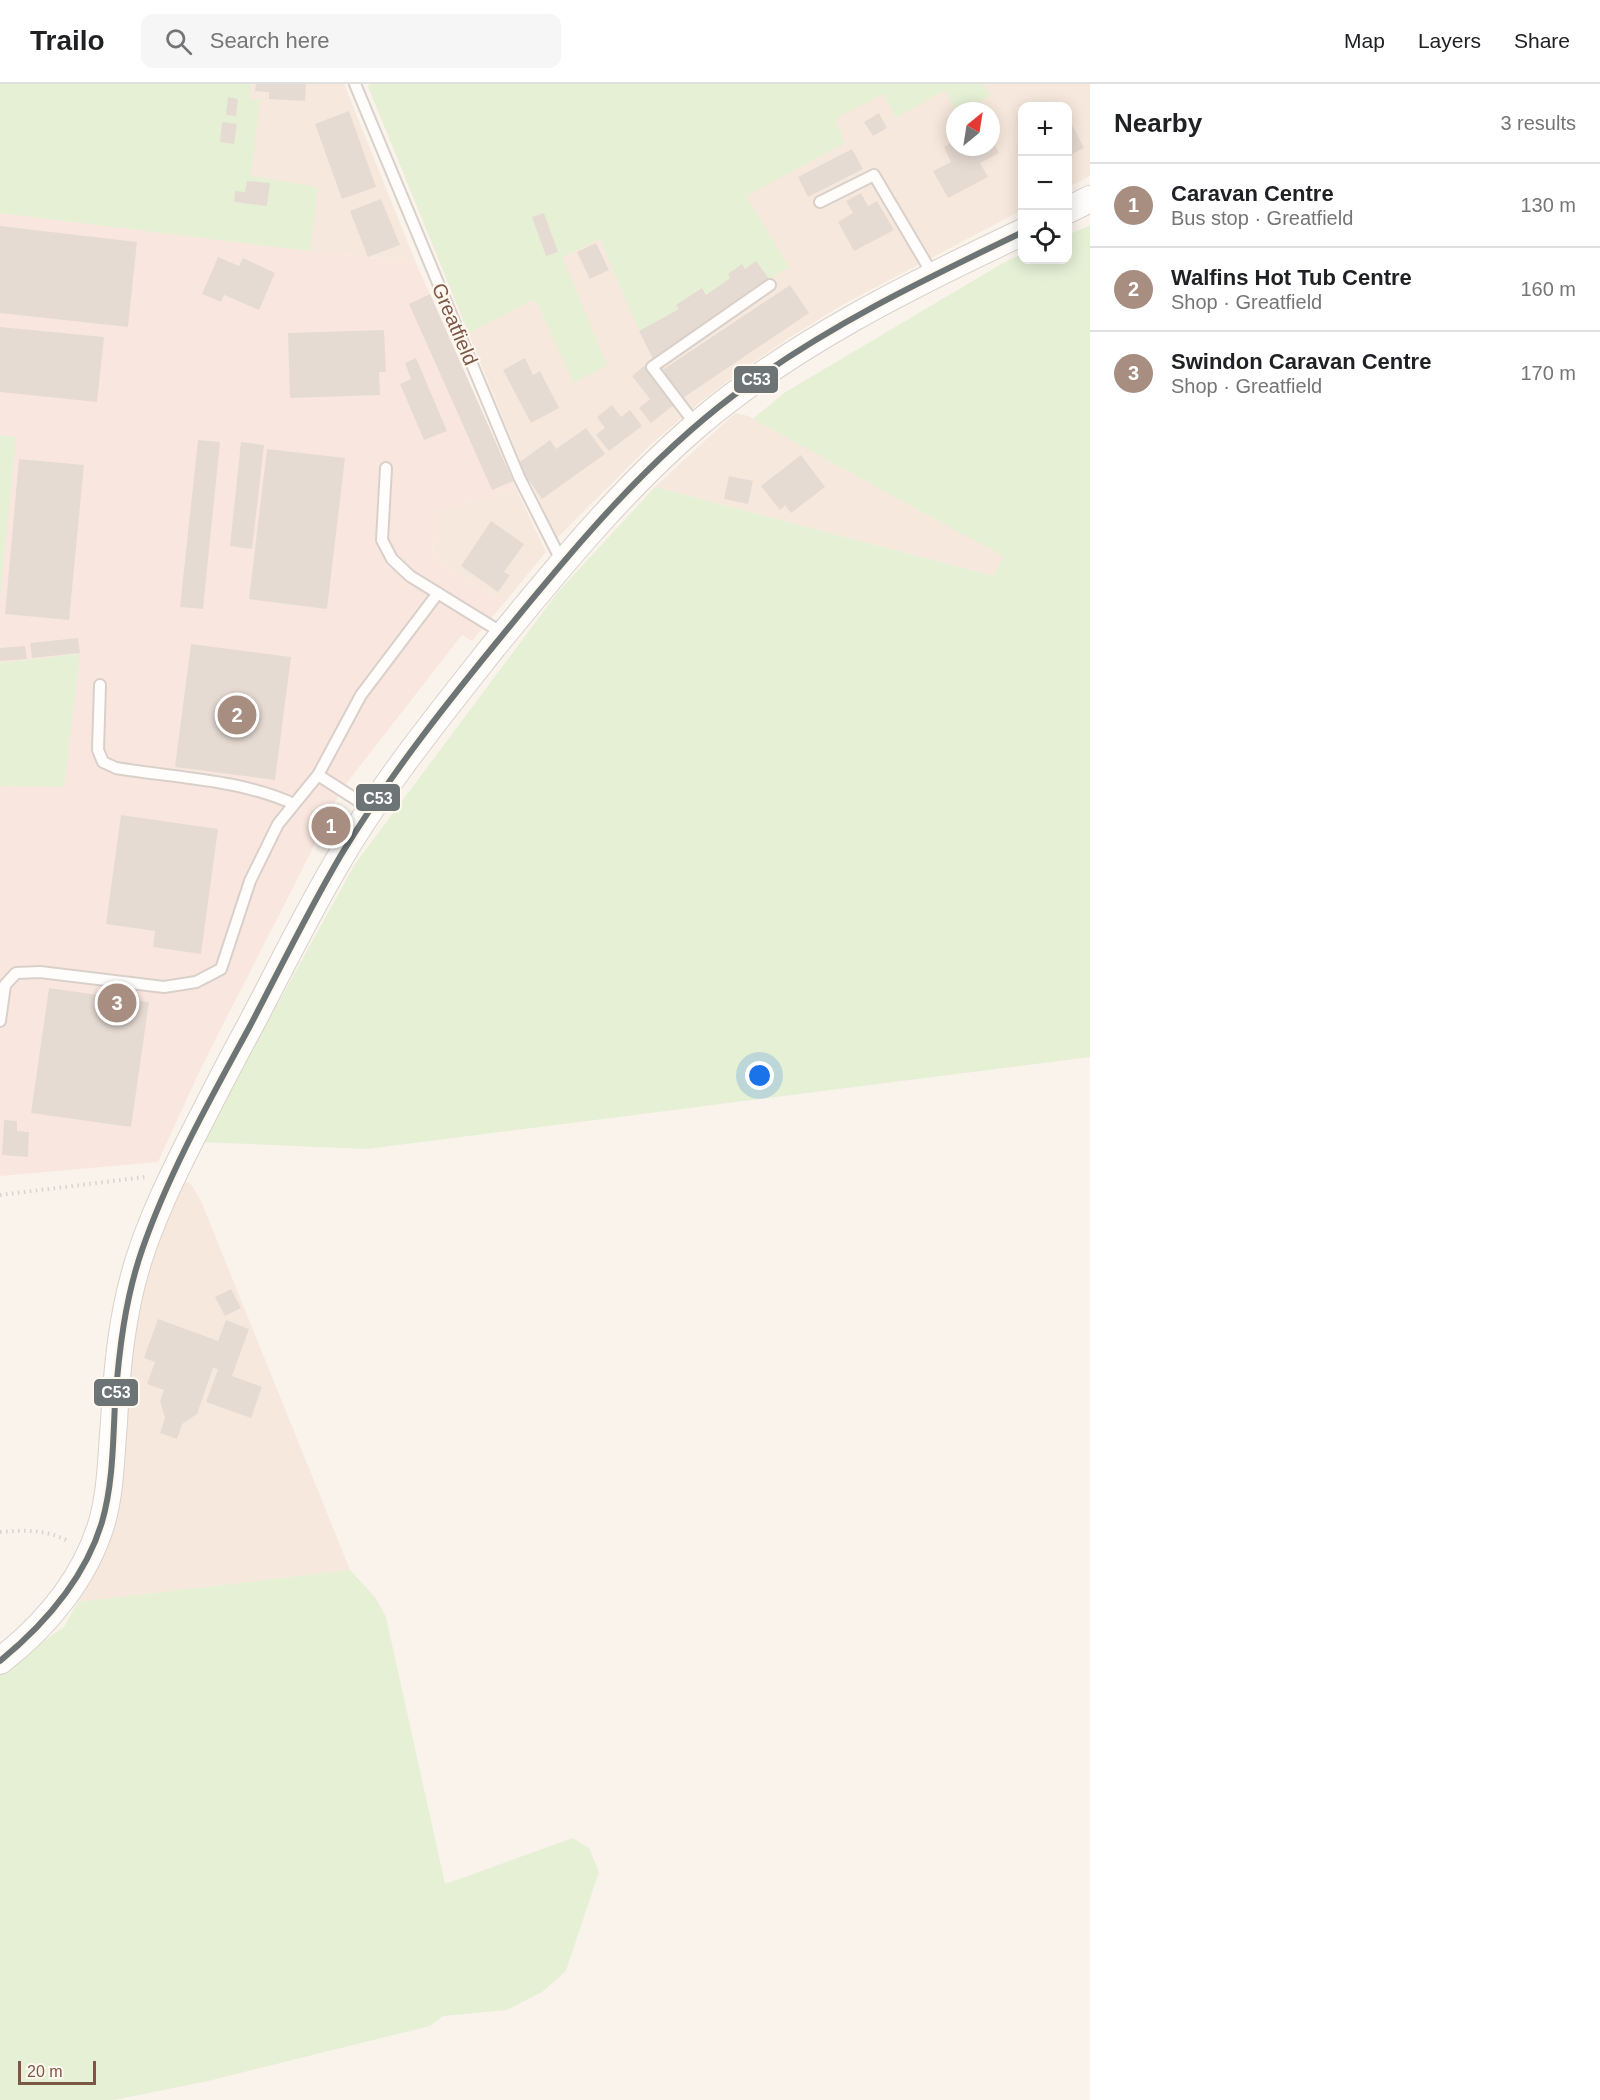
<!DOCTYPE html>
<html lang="en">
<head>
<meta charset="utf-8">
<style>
	body { margin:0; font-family:Arial,sans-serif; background:#f6f6f6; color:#202124 }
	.controls { position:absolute; right:18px; top:18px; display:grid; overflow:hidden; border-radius:12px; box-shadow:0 3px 15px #0003 }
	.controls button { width:54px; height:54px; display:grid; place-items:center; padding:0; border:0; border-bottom:2px solid #e0e0e0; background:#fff; color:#202124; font:30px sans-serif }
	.compass { position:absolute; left:946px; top:18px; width:54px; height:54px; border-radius:50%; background:#fff; box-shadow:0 3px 15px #0003; rotate:30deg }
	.scale { position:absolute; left:18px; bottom:15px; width:78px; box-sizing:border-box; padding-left:6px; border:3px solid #7c5748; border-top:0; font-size:16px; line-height:21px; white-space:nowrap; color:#7c5748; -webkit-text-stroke:4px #fff8ef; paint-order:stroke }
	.you { position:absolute; left:760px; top:992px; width:21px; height:21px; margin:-15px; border:4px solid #fff; border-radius:50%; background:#1a73e8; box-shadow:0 0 0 9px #1a73e833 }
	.badge { display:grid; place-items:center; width:39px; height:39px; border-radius:50%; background:#a88e81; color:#fff; font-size:20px; font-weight:700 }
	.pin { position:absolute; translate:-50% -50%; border:3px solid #fff; box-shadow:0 2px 6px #0006 }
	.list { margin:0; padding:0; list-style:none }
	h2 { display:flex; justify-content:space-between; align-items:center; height:78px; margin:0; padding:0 24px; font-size:26px }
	h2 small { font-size:20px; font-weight:400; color:#757577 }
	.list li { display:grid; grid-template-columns:39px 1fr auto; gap:18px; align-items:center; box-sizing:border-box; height:84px; padding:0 24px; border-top:2px solid #e0e0e0 }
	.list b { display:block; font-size:22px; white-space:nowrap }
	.list p { margin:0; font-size:20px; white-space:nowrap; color:#757577 }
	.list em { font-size:20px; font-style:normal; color:#757577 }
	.icon { flex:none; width:33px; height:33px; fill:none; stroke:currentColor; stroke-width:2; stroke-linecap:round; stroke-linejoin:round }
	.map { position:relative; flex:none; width:1090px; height:2016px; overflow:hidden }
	header { display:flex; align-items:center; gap:36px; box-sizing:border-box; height:84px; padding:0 30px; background:#fff; border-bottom:2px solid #e0e0e0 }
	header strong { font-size:28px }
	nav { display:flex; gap:33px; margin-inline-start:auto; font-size:21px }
	.search { width:420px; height:54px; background:#f6f6f6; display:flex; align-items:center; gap:15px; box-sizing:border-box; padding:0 21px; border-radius:12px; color:#757577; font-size:22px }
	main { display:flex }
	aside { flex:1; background:#fff }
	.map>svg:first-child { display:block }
</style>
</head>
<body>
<header>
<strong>Trailo</strong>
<div class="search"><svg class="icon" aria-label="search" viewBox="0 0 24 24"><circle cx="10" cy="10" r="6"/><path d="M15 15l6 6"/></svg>Search here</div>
<nav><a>Map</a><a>Layers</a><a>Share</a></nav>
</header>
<main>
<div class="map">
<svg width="1090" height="2016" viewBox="0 0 1090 2016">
	<rect width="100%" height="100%" fill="#f9f3ec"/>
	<path fill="#f6e8dc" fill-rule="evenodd" d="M0 0H344L416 179 0 129Z
		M371 0H1090V92L1068 103V22H1023L1022 126 842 221 787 255 734 292 699 319 650 361 557 454 520 376 368 2ZM955 27H991V63H955Z
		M735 329 748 332 1005 473 993 492 655 403Z
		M516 405 546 468 504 519 442 480 432 468 438 427Z
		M181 1096 191 1100 201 1117 350 1486 78 1518 86 1500 130 1247 145 1193Z"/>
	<path fill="#f9e7df" d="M0 129 416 179 516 405 438 427 432 468 442 480 504 519 472 557 462 551 349 696 328 729 310 770 201 984 158 1078 0 1092V702H64L79 570 0 579Z"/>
	<path fill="#e6f0d5" d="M0 0H251L249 15H260L251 92 318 103 310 167 0 129Z
		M371 0H983L990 12 965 27H956L945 6 896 34 883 10 835 35 845 59 746 112 789 183 769 195 756 177 745 185 741 181 728 190 730 194 706 211 702 204 677 221 679 225 639 247 600 155 562 173 607 281 574 299 535 215 469 249 368 2Z
		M1090 141V973L367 1065 201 1058 355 780 558 508 655 403 993 492 1004 473 753 335 784 309 1003 179 1022 170 1023 176H1068V151Z
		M0 351 16 353 0 514Z
		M80 570 64 703 0 702V579Z
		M350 1486 375 1513 386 1533 445 1800 573 1754 589 1764 599 1788 566 1887 542 1908 507 1926 443 1932 430 1942 208 1997 114 2016H0V1588L64 1543 78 1518Z"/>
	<path fill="#e6dbd3" d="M256 0H306L305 17 269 15V8L255 7Z
		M228 13 238 15 236 32 226 31Z
		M349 27 376 103 342 115 315 40Z
		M879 29 887 44 873 52 864 38Z
		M222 38 237 40 234 60 220 58Z
		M1071 39 1084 64 1070 71 1072 74 1068 76V40Z
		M991 54 999 69 980 79 988 93 948 114 933 87 951 78 944 63 955 57V63H991Z
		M1023 62V76L1017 65Z
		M852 65 863 85 808 113 798 93Z
		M247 97 270 99 267 122 234 118 235 107 245 108Z
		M861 109 868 122 877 117 894 146 854 167 838 138 853 129 846 117Z
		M381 115 400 161 368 173 350 127Z
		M544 129 558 168 546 172 532 133Z
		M0 142 137 158 128 243 0 229Z
		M596 159 609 186 590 195 577 168Z
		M218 173 239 182 243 174 275 189 259 226 224 211 221 218 202 210Z
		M756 177 769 195 653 275 639 247 679 225 676 221 702 204 706 211 730 194 728 190 742 180 745 185Z
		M790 201 809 229 680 316 661 287Z
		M430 210 513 397 492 406 409 220Z
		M0 243 104 253 97 318 0 308Z
		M384 246 386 288H379L380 311 290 314 288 249Z
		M416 274 447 347 424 356 400 300 411 295 405 279Z
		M525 274 533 291 540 287 559 324 531 339 503 286Z
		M644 282 674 321 651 339 639 324 650 315 632 292Z
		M612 321 621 333 630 326 642 342 609 367 596 351 605 344 597 333Z
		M586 344 605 370 542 415 517 380 550 356 556 365Z
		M198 356 220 358 203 525 180 523Z
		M241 358 264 361 252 465 230 462Z
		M267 365 345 374 327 525 249 515Z
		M801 371 825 403 791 429 785 421 780 426 761 402Z
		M19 375 84 381 69 536 5 530Z
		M729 392 753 397 748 420 724 415Z
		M491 437 524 460 504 488 510 491 498 508 461 482Z
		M78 554 80 569 32 574 30 559Z
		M191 560 291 573 275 696 175 683Z
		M25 562 27 575 0 577V564Z
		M121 731 218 745 201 870 153 863 155 847 106 840Z
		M49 904 149 918 131 1043 31 1029Z
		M4 1036 17 1037V1047L29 1048 28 1073 2 1071Z
		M231 1205 241 1224 225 1232 215 1213Z
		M158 1235 218 1257 226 1236 249 1245 232 1292 262 1303 251 1334 206 1318 218 1285 213 1284 197 1330 182 1340 177 1355 160 1349 165 1334 160 1317 164 1306 147 1300 155 1278 144 1274Z"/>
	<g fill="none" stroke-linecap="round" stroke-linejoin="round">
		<g stroke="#d9d0ca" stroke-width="14">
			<path id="service" d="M355 0 519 393 562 478
				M820 118 874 91 933 191
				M696 341 652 283 770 201
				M386 384 382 456 392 475 410 492 504 550
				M100 601 98 666 103 678 116 684C176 694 239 695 294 720
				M318 691 361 611 438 509
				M0 937 5 901 16 889 40 888 164 903 196 898 221 885 250 797 278 740 318 691 371 725"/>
		</g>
		<g stroke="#d9d0ca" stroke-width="28">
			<path id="tertiary" d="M1068 126 1090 115
				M0 1577C45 1542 85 1495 102 1438 111 1406 111 1372 114 1338 117 1283 122 1228 139 1175 152 1134 171 1095 190 1057 210 1018 229 980 250 942 280 885 308 827 341 772 385 698 440 630 493 563 557 485 621 406 698 340 793 259 911 201 1023 148"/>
		</g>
		<path stroke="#dcd1cd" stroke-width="4" stroke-dasharray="1.5 4.5" stroke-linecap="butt" d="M0 1111 145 1093
			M0 1448C25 1446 45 1445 68 1457"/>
		<use href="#service" stroke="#fefdfc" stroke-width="10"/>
		<use href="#tertiary" stroke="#fefdfc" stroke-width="26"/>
		<g stroke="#fff8ef" stroke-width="10">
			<path id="bus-1" d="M0 1577C45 1540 85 1495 102 1438 113 1400 113 1358 115 1319 119 1267 125 1215 142 1166 169 1088 211 1014 250 942 280 885 308 827 341 771 390 690 450 615 510 542 578 459 648 376 734 311 823 244 923 196 1023 148"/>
		</g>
		<use href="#bus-1" stroke="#6c7476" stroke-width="6"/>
	</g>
	<g text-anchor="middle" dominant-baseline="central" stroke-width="4.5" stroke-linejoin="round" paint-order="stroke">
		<g font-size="20" fill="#7c5748" stroke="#fff8ef">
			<text transform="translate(455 240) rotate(67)">Greatfield</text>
		</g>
	</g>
	<g stroke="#fff8ef" stroke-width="2">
		<rect x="733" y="281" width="46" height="29" rx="6" fill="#6c7476"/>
		<rect x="355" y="699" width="46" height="29" rx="6" fill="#6c7476"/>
		<rect x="93" y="1294" width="46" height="29" rx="6" fill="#6c7476"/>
	</g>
	<g font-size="16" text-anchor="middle" font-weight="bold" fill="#fff">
		<text x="756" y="301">C53</text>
		<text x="378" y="720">C53</text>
		<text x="116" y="1314">C53</text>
	</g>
</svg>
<div class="controls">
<button>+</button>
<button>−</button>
<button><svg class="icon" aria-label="locate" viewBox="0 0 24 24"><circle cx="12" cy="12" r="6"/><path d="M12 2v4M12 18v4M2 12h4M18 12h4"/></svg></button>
</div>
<svg class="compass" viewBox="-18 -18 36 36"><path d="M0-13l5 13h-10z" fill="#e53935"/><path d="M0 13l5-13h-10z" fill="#757577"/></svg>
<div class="scale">20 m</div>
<div class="you"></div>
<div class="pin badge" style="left:331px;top:742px">1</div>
<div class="pin badge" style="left:237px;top:631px">2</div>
<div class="pin badge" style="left:117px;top:919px">3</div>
</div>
<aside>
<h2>Nearby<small>3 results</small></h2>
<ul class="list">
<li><span class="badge">1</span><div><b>Caravan Centre</b><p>Bus stop · Greatfield</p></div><em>130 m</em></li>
<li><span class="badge">2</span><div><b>Walfins Hot Tub Centre</b><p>Shop · Greatfield</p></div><em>160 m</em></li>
<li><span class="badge">3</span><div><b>Swindon Caravan Centre</b><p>Shop · Greatfield</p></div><em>170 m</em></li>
</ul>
</aside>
</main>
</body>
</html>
